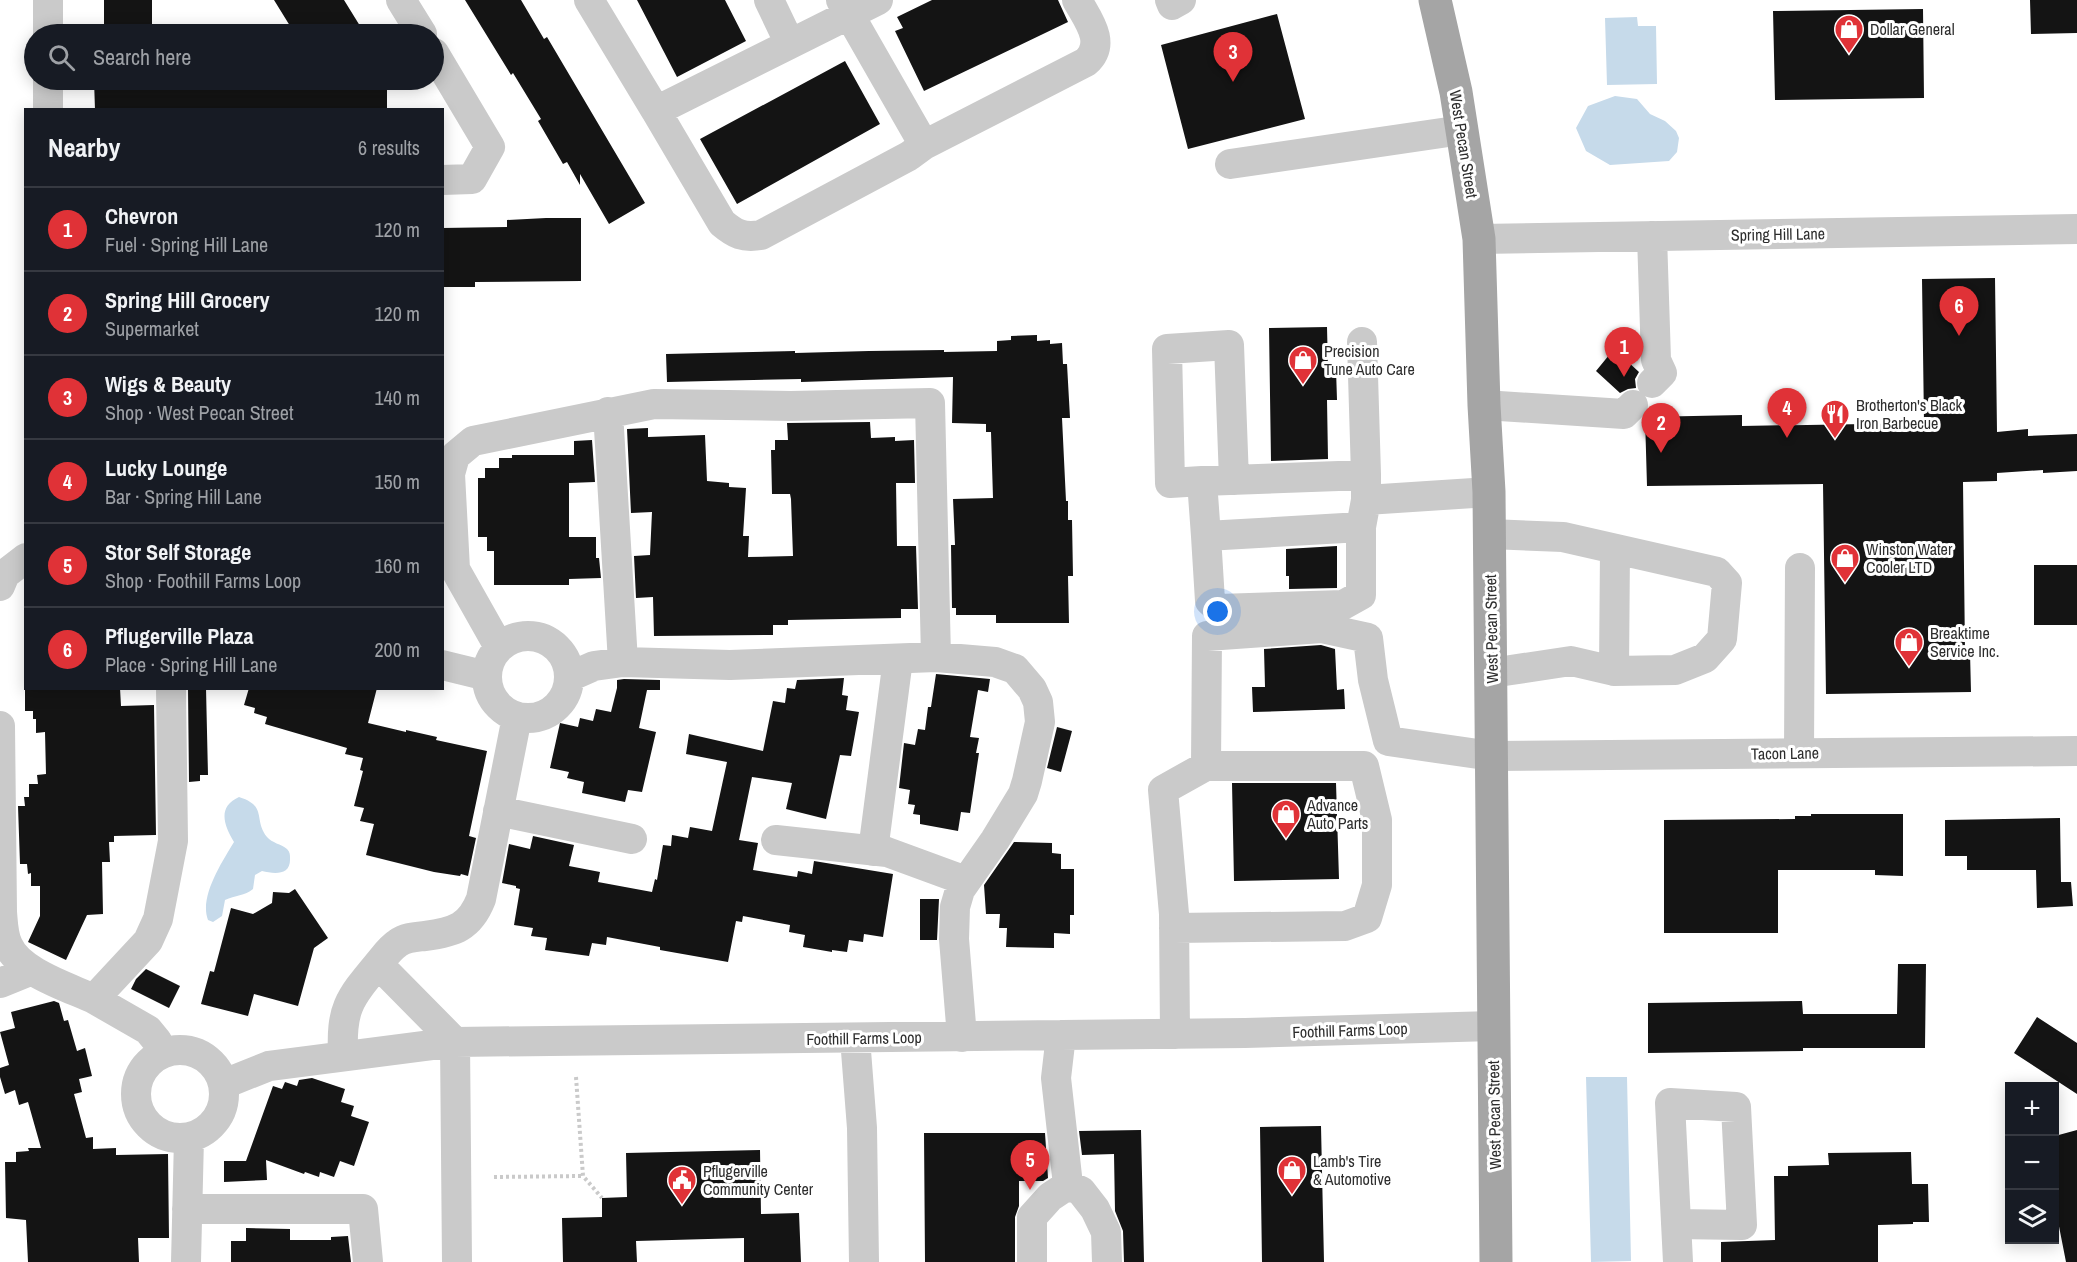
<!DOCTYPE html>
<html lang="en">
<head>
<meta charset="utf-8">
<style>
	body { margin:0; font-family:"Archivo Narrow",sans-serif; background:#242831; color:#f1f3f6 }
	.controls { position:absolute; right:18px; bottom:18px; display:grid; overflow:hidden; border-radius:0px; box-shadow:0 3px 15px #0003 }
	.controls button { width:54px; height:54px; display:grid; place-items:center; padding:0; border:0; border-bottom:2px solid #363941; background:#171b24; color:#f1f3f6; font:30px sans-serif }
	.you { position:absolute; left:1218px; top:612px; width:21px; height:21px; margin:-15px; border:4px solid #fff; border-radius:50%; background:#1a73e8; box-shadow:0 0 0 9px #1a73e833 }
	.badge { display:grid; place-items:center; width:39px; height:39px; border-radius:50%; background:#e03237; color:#fff; font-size:20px; font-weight:700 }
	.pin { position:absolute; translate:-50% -50px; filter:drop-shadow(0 2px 3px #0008) }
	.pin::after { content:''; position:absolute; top:32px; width:21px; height:18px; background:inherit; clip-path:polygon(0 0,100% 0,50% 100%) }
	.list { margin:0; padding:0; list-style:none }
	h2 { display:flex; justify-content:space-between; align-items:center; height:78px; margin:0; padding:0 24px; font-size:26px }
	h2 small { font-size:20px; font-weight:400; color:#9ea1a6 }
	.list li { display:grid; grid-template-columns:39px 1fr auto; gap:18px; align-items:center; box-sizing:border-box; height:84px; padding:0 24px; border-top:2px solid #363941 }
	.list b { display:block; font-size:22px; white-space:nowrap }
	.list p { margin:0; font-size:20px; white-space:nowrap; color:#9ea1a6 }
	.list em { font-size:20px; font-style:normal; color:#9ea1a6 }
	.icon { flex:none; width:33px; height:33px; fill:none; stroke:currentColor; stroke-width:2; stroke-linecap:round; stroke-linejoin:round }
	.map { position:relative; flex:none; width:2077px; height:1262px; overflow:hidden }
	.search { position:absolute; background:#171b24; box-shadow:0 3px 15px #0003; left:24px; top:24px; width:420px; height:66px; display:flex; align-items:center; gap:15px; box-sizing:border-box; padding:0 21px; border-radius:33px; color:#9ea1a6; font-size:22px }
	.panel { position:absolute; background:#171b24; box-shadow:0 3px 15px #0003; left:24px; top:108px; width:420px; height:582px; border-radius:0px }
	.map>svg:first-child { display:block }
</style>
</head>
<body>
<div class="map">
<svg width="2077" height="1262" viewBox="0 0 2077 1262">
	<rect width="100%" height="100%" fill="#fff"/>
	<path fill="#c6daea" d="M1637 17 1638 26H1656L1657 84 1607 85 1605 18Z
		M1615 96 1637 99 1650 114 1665 121 1676 131 1679 138 1677 152 1669 161 1610 165 1586 151 1576 128 1588 106Z
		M239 797C268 806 253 820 267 837 272 843 281 844 287 849 290 852 290 855 290 858 291 876 274 874 262 871L255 875 253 889C245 896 235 895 225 900L222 916 213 922 208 920C199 897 222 862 234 842 224 825 217 807 239 797Z
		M1586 1077H1627L1631 1261 1591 1262Z"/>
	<path fill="#141414" d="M104 0H152V34H104Z
		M274 0H344L365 34H295Z
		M465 0H521L544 39 547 37 645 203 609 224 580 174V185L567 162 563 164 538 121 541 119 513 73 511 75Z
		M637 0H725L746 41 677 77Z
		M932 0H1058L1068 22 924 91 895 31 903 28 897 17Z
		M2030 0H2077V33L2031 34Z
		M1923 9 1924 98 1775 100 1773 11Z
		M1277 14 1305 119 1188 149 1161 45Z
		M845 61 880 124 737 204 700 139Z
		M94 80H387V110H95Z
		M546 218H581V281L475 282V287H442V228L507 227V220Z
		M1995 278 1997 432 2028 429V436L2077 434V471L2043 473V470L1997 473V481L1963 482 1965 652H1970L1971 692 1826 694 1823 484 1647 486 1645 417 1742 415V426L1924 423 1922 279Z
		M1327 327 1328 369H1336L1337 400H1327L1328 459 1271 461 1269 328Z
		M1037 335V341L1050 340V344L1062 343 1063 364H1067L1070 418H1062L1066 501H1068V520H1072L1073 576H1068L1069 623H996V615H956V608H952L951 545H955L953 499 993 498 991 432H986V424L952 423 953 377 801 382V379L667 382 666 354 795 351V353L869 351 944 350V352L997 351V341L1011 340V336Z
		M1614 349 1639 372 1635 379 1636 388 1628 389 1620 393 1596 371Z
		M870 422 871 438 895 437V441L914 440 915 483H896L897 546H916L918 609H901V618L788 620V625H773V635L654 636 653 597 636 598 634 556 650 555 652 512 631 513 627 429 648 428V437L705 435 707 481 729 483V487L746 488 743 536H749L748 557 793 556 791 499 790 494H772L771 450H775V440H788L787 423Z
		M592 440 595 482 569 483V537H596V558H599L601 578 569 579V585H494V551H487V537H478V478H485V468H499V458H512V455H574V441Z
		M1337 546V588L1289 589V576H1286V549Z
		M2034 565H2077V625H2034Z
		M1321 645 1335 649 1337 690 1344 689 1345 709 1253 712 1252 687H1265L1264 649Z
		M936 674 990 679 988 692 978 690 970 737 979 738 976 753H979L970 813 961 812 958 831 920 824V815L913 814 915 805 908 804 910 790 899 788 904 743 915 745 918 729 925 730 928 707H931Z
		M844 678 842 695 848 696 846 710 859 712 851 756 840 755 826 819 786 809 792 783 752 777 739 840 758 843 753 870 797 877 798 871 812 874 814 861 893 874 883 937 864 934 863 942 849 940 847 952 832 950V952L803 947 805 935 789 932 790 925 743 916 742 922 736 921 728 962 660 950V947L607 937 606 945 592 943 589 956 545 950 547 938 531 936 533 928 514 925 520 889 516 888V886L502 883 509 844 530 849 533 836 574 845 569 866 600 872 598 882 652 892 655 879 657 880 663 845 671 846 672 835 688 838 690 827 712 831 727 762 686 754 689 734 763 751 773 701 785 703 787 688 795 689 797 680Z
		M624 679 660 680V690H647L639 728 656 732 642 792 628 790 625 802 582 793 584 782 567 778 569 772 550 768 560 723 578 727 580 718 593 721 596 709 611 712 617 688V680Z
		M25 688H120L121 706 154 705 156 835 114 836V842H109L110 862H102L103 914 87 915 66 960 28 942 40 916V886H31V873L28 874 27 864H20L18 806H25L24 797H29V784H38L37 775 46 774 45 732 36 733V719H33V711H25Z
		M188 688H206L208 775H200V781L189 782Z
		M249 688H377L368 723 406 732V730L437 737 436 740 487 751 469 836 476 838 468 876 461 874 460 876 434 872 366 855 374 824 360 821 364 808 354 806 363 771 360 770 363 758 345 754 347 748 265 724 267 717 254 713 255 708 244 705Z
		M1057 727 1072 731 1061 772 1047 768Z
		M1232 783H1336L1339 879 1234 881Z
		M1811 814H1903V876L1875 875V870H1778V933H1664V820L1795 819V816H1811Z
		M2060 818 2061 882H2071L2073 906 2037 908 2036 870H1967V856H1945V820Z
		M1014 842 1052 843V853L1061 854V869H1074V915H1070V934L1054 933V948L1006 947 1007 928H999L1000 914H986L984 885Z
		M295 889 328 938 314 948 298 1006 254 994 248 1016 201 1004 210 971 214 972 231 908 253 914 272 903 273 892 289 893Z
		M920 899H939L937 940H920Z
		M1898 964H1926L1925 1048H1803V1051L1648 1053V1003L1802 1001 1803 1014H1897Z
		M146 969 180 986 169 1008 131 989 136 979Z
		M54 1001 59 1003 64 1021 68 1020 77 1051 85 1048 92 1076 79 1079 82 1092 74 1094 86 1138 93 1137V1149L116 1148V1155L168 1154 169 1238H138L139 1262H28L26 1220 6 1218 5 1162H16V1152L29 1151 28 1148H41L28 1102 19 1105 15 1090 5 1094 0 1077V1068L9 1065 0 1032 15 1028 11 1012Z
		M2037 1017 2077 1043V1094L2014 1053Z
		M312 1078 345 1089 341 1102 354 1106 351 1116 369 1122 354 1166 340 1161 334 1177 320 1172 319 1177 305 1172 304 1174 266 1160 267 1180 224 1182V1161H246L273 1086 282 1089 285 1082 297 1086 299 1080Z
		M1321 1126 1324 1262H1262L1260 1127Z
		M1141 1130 1144 1262H1124L1123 1231 1115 1211 1114 1154 1082 1155 1079 1131Z
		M2077 1130V1262H2066L2055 1206V1136Z
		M924 1133H1045L1048 1178 1043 1181H1019V1206L1015 1217V1262H925Z
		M760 1150 761 1214 799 1213 801 1262H744V1238L636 1241 637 1262H563L562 1218 602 1217V1198L627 1197 626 1153Z
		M1911 1152 1912 1184H1928L1929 1222H1913V1224L1878 1225V1262H1721V1242L1775 1240 1774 1176H1788V1166L1829 1165 1828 1153Z
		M246 1228 290 1229V1240H331V1237L348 1236 351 1262H231V1241H246Z"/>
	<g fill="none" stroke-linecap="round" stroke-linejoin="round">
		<path stroke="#cacaca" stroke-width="4" stroke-dasharray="3 3" stroke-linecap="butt" d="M576 1077 583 1176 602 1198
			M494 1177 583 1176"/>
		<path stroke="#cacaca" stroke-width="30" d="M401 0 422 34
			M589 0 656 111 878 0
			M769 0 790 44
			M841 0 924 145
			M1170 0 1172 5 1181 0
			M48 34V0
			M434 53 490 147 472 179 442 180
			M48 110V80
			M656 111 722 223C735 234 743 238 761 235L909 156 924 145 1086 62C1107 43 1088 20 1077 0
			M1230 164 1462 130
			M1479 239 2077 229
			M1362 342 1366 475
			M1652 383 1662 373 1656 360 1652 236
			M1484 405 1624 414 1633 405
			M608 412 623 662
			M1202 481 1170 483 1167 349 1229 345 1234 480
			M1366 500V475L1202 481 1206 536 1361 527 1366 500 1489 492
			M1490 534 1563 537 1717 572 1727 583 1722 639 1705 658 1675 670 1614 671 1571 661 1491 673
			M1206 536 1210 601 1219 609 1343 605 1361 595V527
			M0 586 5 574 26 558
			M487 677a41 41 0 1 1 82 0a41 41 0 1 1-82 0Z
			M499 647 455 569 450 474 455 456 473 441 654 404 791 406 930 403 936 657
			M442 665 487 676
			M1614 671 1615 549
			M569 677 594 666 623 662 730 665 936 657 995 662 1015 669 1032 689 1038 702 1040 722 1027 781 1023 794 995 840 960 890 955 907 954 939 962 1037
			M0 726 2 912C3 923 3 935 8 945 19 972 68 987 94 999
			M1799 752 1800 568
			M498 811 632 839
			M776 840 887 852 966 881
			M873 851 898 659
			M1174 928 1345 926 1367 918 1377 885V820L1364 766H1206
			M0 983 32 970
			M1175 1034 1174 914 1163 790 1206 766 1207 636 1322 628 1368 638 1373 680 1388 741 1492 756 2077 751
			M855 1038 862 1128 864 1262
			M455 1042 378 964C384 957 390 948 398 943 406 937 416 937 425 936 455 932 470 927 481 899L517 717
			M136 1094a44 44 0 1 1 88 0a44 44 0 1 1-88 0Z
			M161 1054 157 1041 148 1030 94 999 148 941 158 919 173 841 171 688
			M343 1056C341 1009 348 1000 378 964
			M224 1084 269 1066 455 1042
			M1068 1185 1081 1191 1095 1209 1106 1232 1107 1262
			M187 1209H363L368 1262
			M1676 1224 1742 1225 1736 1107 1670 1103 1678 1262
			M186 1262 189 1138
			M457 1262 455 1042 1245 1033 1493 1026
			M1032 1262V1217L1050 1197 1068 1185 1056 1078 1061 1035"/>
		<path stroke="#a5a5a5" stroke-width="33" d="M1435 0 1456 92 1479 239 1484 405 1489 492 1496 1262"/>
	</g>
	<defs>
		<g id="shop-pin" transform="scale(1.5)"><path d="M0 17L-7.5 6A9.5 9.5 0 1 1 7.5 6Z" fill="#e03237" stroke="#fff"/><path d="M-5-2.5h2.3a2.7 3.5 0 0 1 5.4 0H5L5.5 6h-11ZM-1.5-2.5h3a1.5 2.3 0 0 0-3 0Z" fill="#fff"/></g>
		<g id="restaurant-pin" transform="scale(1.5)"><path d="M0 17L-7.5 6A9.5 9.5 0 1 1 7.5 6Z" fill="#e03237" stroke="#fff"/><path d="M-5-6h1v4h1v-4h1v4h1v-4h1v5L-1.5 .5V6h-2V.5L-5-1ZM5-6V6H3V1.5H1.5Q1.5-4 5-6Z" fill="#fff"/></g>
		<g id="civic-pin" transform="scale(1.5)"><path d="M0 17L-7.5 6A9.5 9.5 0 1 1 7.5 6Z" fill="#e03237" stroke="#fff"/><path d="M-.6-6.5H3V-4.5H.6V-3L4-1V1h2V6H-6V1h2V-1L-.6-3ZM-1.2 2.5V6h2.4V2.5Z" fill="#fff"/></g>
	</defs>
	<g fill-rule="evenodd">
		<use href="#shop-pin" x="1849" y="29"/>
		<use href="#shop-pin" x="1303" y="360"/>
		<use href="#restaurant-pin" x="1835" y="414"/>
		<use href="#shop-pin" x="1845" y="558"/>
		<use href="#shop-pin" x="1909" y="642"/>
		<use href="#shop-pin" x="1286" y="814"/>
		<use href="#shop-pin" x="1292" y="1170"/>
		<use href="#civic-pin" x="682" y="1180"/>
	</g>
	<g text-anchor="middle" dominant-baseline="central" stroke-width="6" stroke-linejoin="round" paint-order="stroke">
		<g font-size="16" fill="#2d2d2d" stroke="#fff" text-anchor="start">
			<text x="1870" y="29">Dollar General</text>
			<text x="1324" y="351">Precision<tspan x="1324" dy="18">Tune Auto Care</tspan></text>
			<text x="1856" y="405">Brotherton's Black<tspan x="1856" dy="18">Iron Barbecue</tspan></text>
			<text x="1866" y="549">Winston Water<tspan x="1866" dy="18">Cooler LTD</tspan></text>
			<text x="1930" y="633">Breaktime<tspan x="1930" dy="18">Service Inc.</tspan></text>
			<text x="1307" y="805">Advance<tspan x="1307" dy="18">Auto Parts</tspan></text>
			<text x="1313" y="1161">Lamb's Tire<tspan x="1313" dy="18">&amp; Automotive</tspan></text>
			<text x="703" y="1171">Pflugerville<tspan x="703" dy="18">Community Center</tspan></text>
		</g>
		<g font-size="16" fill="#2d2d2d" stroke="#fff">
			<text transform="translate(1464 144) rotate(81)">West Pecan Street</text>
			<text transform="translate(1778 234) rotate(-1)">Spring Hill Lane</text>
			<text transform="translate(1491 629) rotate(-91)">West Pecan Street</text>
			<text transform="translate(1785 753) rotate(-1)">Tacon Lane</text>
			<text transform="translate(1350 1030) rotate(-2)">Foothill Farms Loop</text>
			<text transform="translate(864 1038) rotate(-1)">Foothill Farms Loop</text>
			<text transform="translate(1494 1115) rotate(-91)">West Pecan Street</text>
		</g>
	</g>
</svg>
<div class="controls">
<button>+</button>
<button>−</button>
<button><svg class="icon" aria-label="layers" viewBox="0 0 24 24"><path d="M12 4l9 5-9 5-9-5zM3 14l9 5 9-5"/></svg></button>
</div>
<div class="you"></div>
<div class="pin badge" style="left:1624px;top:377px">1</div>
<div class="pin badge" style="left:1661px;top:453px">2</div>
<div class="pin badge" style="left:1233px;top:82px">3</div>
<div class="pin badge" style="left:1787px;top:438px">4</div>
<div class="pin badge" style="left:1030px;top:1190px">5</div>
<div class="pin badge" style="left:1959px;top:336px">6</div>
<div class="search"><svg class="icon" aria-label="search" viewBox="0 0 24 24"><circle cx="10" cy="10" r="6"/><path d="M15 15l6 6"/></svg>Search here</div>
<section class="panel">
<h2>Nearby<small>6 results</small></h2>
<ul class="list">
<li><span class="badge">1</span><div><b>Chevron</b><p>Fuel · Spring Hill Lane</p></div><em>120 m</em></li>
<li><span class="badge">2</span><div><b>Spring Hill Grocery</b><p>Supermarket</p></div><em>120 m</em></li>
<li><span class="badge">3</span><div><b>Wigs &amp; Beauty</b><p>Shop · West Pecan Street</p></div><em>140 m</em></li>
<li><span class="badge">4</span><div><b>Lucky Lounge</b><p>Bar · Spring Hill Lane</p></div><em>150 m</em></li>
<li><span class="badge">5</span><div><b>Stor Self Storage</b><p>Shop · Foothill Farms Loop</p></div><em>160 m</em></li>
<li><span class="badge">6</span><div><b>Pflugerville Plaza</b><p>Place · Spring Hill Lane</p></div><em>200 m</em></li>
</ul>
</section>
</div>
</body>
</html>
